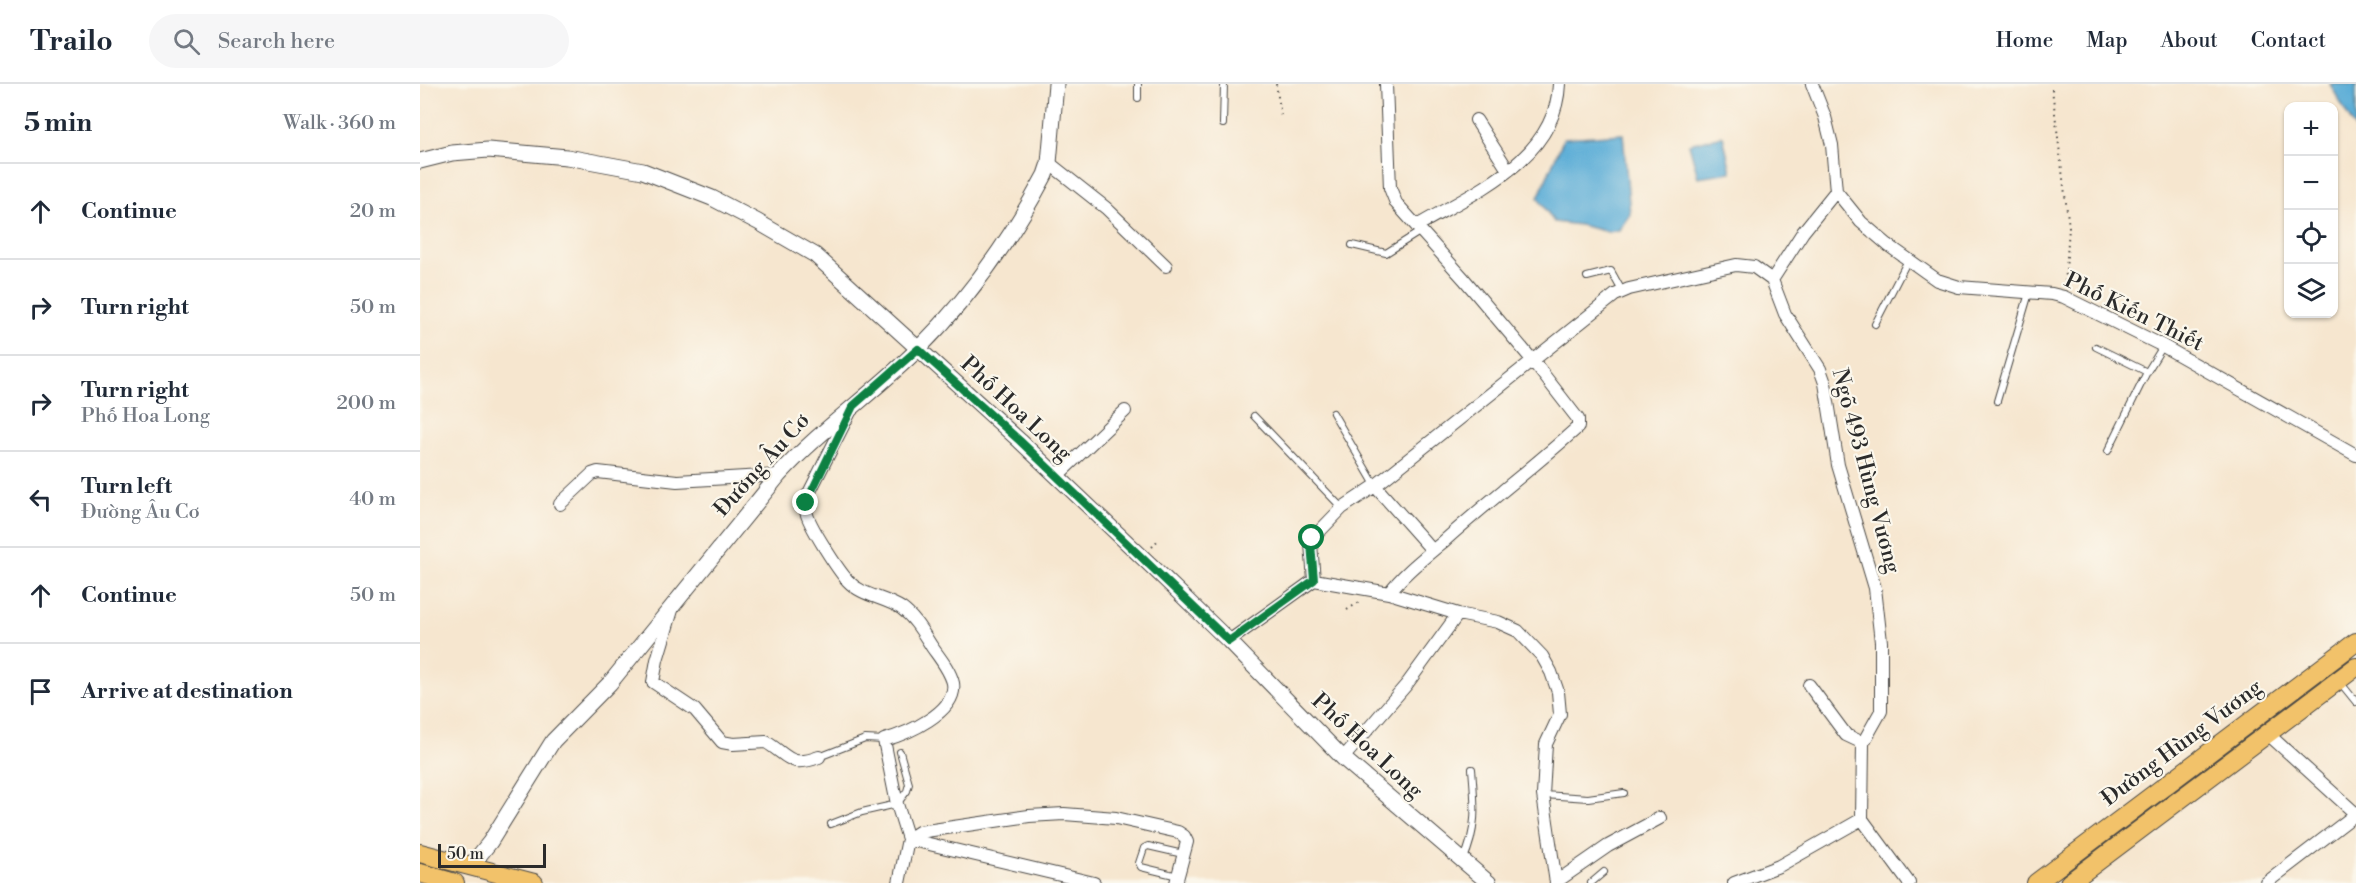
<!DOCTYPE html>
<html lang="en">
<head>
<meta charset="utf-8">
<style>
	body { margin:0; font-family:"Libre Bodoni",serif; background:#f6f6f7; color:#1f2937 }
	.controls { position:absolute; right:18px; top:18px; display:grid; overflow:hidden; border-radius:12px; box-shadow:0 2px 4px #0004 }
	.controls button { width:54px; height:54px; display:grid; place-items:center; padding:0; border:0; border-bottom:2px solid #e0e1e3; background:#fff; color:#1f2937; font:30px sans-serif }
	.scale { position:absolute; left:18px; bottom:15px; width:108px; box-sizing:border-box; padding-left:6px; border:3px solid #2b2b2b; border-top:0; font-size:16px; line-height:21px; white-space:nowrap; color:#2b2b2b; -webkit-text-stroke:4px #fbf7ec; paint-order:stroke }
	.stop { position:absolute; width:18px; height:18px; margin:-14px; border:4px solid #0b8043; border-radius:50%; background:#fff }
	.stop.end { background:#0b8043; border-color:#fff; box-shadow:0 2px 6px #0008 }
	.list { margin:0; padding:0; list-style:none }
	h2 { display:flex; justify-content:space-between; align-items:center; height:78px; margin:0; padding:0 24px; font-size:26px }
	h2 small { font-size:20px; font-weight:400; color:#747a83 }
	.list li { display:grid; grid-template-columns:39px 1fr auto; gap:18px; align-items:center; box-sizing:border-box; height:96px; padding:0 24px; border-top:2px solid #e0e1e3 }
	.list b { display:block; font-size:22px; white-space:nowrap }
	.list p { margin:0; font-size:20px; white-space:nowrap; color:#747a83 }
	.list em { font-size:20px; font-style:normal; color:#747a83 }
	.icon { flex:none; width:33px; height:33px; fill:none; stroke:currentColor; stroke-width:2; stroke-linecap:round; stroke-linejoin:round }
	.map { position:relative; flex:none; width:1936px; height:799px; overflow:hidden }
	header { display:flex; align-items:center; gap:36px; box-sizing:border-box; height:84px; padding:0 30px; background:#fff; border-bottom:2px solid #e0e1e3 }
	header strong { font-size:28px }
	nav { display:flex; gap:33px; margin-inline-start:auto; font-size:21px }
	.search { width:420px; height:54px; background:#f6f6f7; display:flex; align-items:center; gap:15px; box-sizing:border-box; padding:0 21px; border-radius:33px; color:#747a83; font-size:22px }
	main { display:flex }
	aside { flex:1; background:#fff }
	.map>svg:first-child { display:block }
</style>
</head>
<body>
<header>
<strong>Trailo</strong>
<div class="search"><svg class="icon" aria-label="search" viewBox="0 0 24 24"><circle cx="10" cy="10" r="6"/><path d="M15 15l6 6"/></svg>Search here</div>
<nav><a>Home</a><a>Map</a><a>About</a><a>Contact</a></nav>
</header>
<main>
<aside>
<h2>5 min<small>Walk · 360 m</small></h2>
<ul class="list">
<li><svg class="icon" aria-label="ahead" viewBox="0 0 24 24"><path d="M12 20V5M6 11l6-6 6 6"/></svg><div><b>Continue</b></div><em>20 m</em></li>
<li><svg class="icon" aria-label="right" viewBox="0 0 24 24"><path d="M7 20v-9h11M14 6l5 5-5 5"/></svg><div><b>Turn right</b></div><em>50 m</em></li>
<li><svg class="icon" aria-label="right" viewBox="0 0 24 24"><path d="M7 20v-9h11M14 6l5 5-5 5"/></svg><div><b>Turn right</b><p>Phố Hoa Long</p></div><em>200 m</em></li>
<li><svg class="icon" aria-label="left" viewBox="0 0 24 24"><path d="M17 20v-9H6M10 6l-5 5 5 5"/></svg><div><b>Turn left</b><p>Đường Âu Cơ</p></div><em>40 m</em></li>
<li><svg class="icon" aria-label="ahead" viewBox="0 0 24 24"><path d="M12 20V5M6 11l6-6 6 6"/></svg><div><b>Continue</b></div><em>50 m</em></li>
<li><svg class="icon" aria-label="arrive" viewBox="0 0 24 24"><path d="M6 21V4h12l-3 4 3 4H6"/></svg><div><b>Arrive at destination</b></div></li>
</ul>
</aside>
<div class="map">
<svg width="1936" height="799" viewBox="0 0 1936 799">
	<rect width="100%" height="100%" fill="#fbf7ec"/>
	<filter id="ink" filterUnits="userSpaceOnUse"><feTurbulence type="fractalNoise" baseFrequency=".0167" numOctaves="2"/><feDisplacementMap in="SourceGraphic" scale="12" xChannelSelector="R" yChannelSelector="G"/><feConvolveMatrix kernelMatrix="1 2 1 2 8 2 1 2 1" color-interpolation-filters="sRGB"/></filter>
	<filter id="wash" filterUnits="userSpaceOnUse"><feTurbulence type="fractalNoise" baseFrequency=".008" numOctaves="4" result="noise"/><feDisplacementMap in="SourceGraphic" scale="24" xChannelSelector="R" yChannelSelector="G"/><feGaussianBlur stdDeviation="1.35" result="paint"/><feColorMatrix in="noise" values="0 0 0 0 0 0 0 0 0 0 0 0 0 0 0 0 0 1.4 0 .05"/><feComposite in="paint" operator="in"/></filter>
	<g filter="url(#wash)">
		<rect width="100%" height="100%" fill="#f6e6cf"/>
		<path fill="#5daed7" stroke="#446c81" stroke-width="1.5" d="M1910 0H1936V46Z
			M1203 50 1210 130 1199 146 1188 148 1160 141 1134 138 1118 114 1144 54Z
			M1303 52 1311 88 1278 93 1269 60Z"/>
	</g>
	<g filter="url(#ink)">
		<g fill="none" stroke-linecap="round" stroke-linejoin="round">
			<g stroke="#494744" stroke-width="8">
				<path id="service" d="M718 14V0
					M803 40 804 0
					M932 161 966 169 1001 147
					M1167 193 1191 187 1202 207
					M1455 240 1488 176
					M1676 263 1727 288
					M1577 317 1609 209
					M913 329 955 401
					M834 332 922 424
					M1688 367 1727 288 1743 262
					M1919 597 1936 618
					M399 673 445 655 464 656
					M1124 711 1168 714 1204 709
					M411 740 442 728 477 720 487 707 489 700 480 668
					M1043 777C1058 744 1055 720 1052 685
					M758 792 721 783 719 779 724 764 728 762 763 770
					M1171 799 1184 788"/>
			</g>
			<g stroke="#494744" stroke-width="14">
				<path id="minor" d="M966 0 970 104 976 119 1044 195 1113 277 1158 335V343C1114 383 1067 418 1023 458 1004 474 984 489 969 509
					M1392 0 1405 33 1412 61 1416 107 1441 138 1468 161 1517 196 1539 203 1632 210 1644 213 1743 262 1936 371
					M1056 36 1088 86
					M629 79 686 124 746 182
					M997 142C1054 108 1136 76 1139 0
					M1352 196 1383 148 1416 107
					M430 328 387 413C386 418 385 422 386 427 388 440 418 486 428 497 442 512 464 513 481 524 495 534 503 549 512 563 519 573 530 586 533 599 538 628 486 650 464 656L477 720 488 755 674 799
					M637 392 705 327
					M955 402 1012 466
					M140 420 172 390 178 388 257 397 359 391
					M894 496 891 460 893 454 922 424 955 402 1195 211 1209 205 1316 181 1334 183 1352 196 1365 230 1400 285 1405 299 1418 381 1455 504 1461 558V627L1443 659 1442 735 1489 799
					M252 526 237 576 233 598 275 626 302 658 313 660 346 658C369 672 369 684 399 673
					M809 557 894 496 969 509 1038 530 1078 538 1098 547 1122 572 1131 588 1138 608 1140 630 1126 660 1123 711 1136 799
					M1389 601 1426 651 1443 659
					M1848 650 1936 730
					M923 674 987 600 1038 530
					M1136 798 1188 762 1240 734
					M479 799 488 755 499 748 609 732 644 730 696 734 758 748 764 752 767 758 756 799
					M1314 799 1359 782 1442 735
					M1846 799 1936 730"/>
			</g>
			<g stroke="#494744" stroke-width="17">
				<path id="tertiary" d="M0 77 32 69 68 66 147 73 223 87 292 114 338 138 395 171 600 357 741 491 809 557 923 674 1069 799
					M50 783 70 758 133 657 190 599 359 391C402 344 454 309 499 264 550 213 591 155 625 91L629 79 636 0"/>
			</g>
			<g stroke="#494744" stroke-width="20">
				<path id="primary" d="M0 769 114 799
					M0 789 35 799
					M1616 799 1936 558
					M1649 799 1936 583"/>
			</g>
			<path stroke="#494744" stroke-width="2" stroke-dasharray="1.5 4.5" stroke-linecap="butt" d="M856 0 861 32
				M1632 5 1649 143 1645 201
				M732 463 738 456
				M927 526 941 517"/>
			<use href="#service" stroke="#fff" stroke-width="6"/>
			<use href="#minor" stroke="#fff" stroke-width="12"/>
			<use href="#tertiary" stroke="#fff" stroke-width="15"/>
			<use href="#primary" stroke="#f2c26a" stroke-width="18"/>
		</g>
	</g>
	<g fill="none" stroke-linecap="round" stroke-linejoin="round" filter="url(#ink)">
		<path stroke="#0b8043" stroke-width="8" d="M386 419 433 322 498 265 600 357 809 557 894 496 891 460 892 454"/>
	</g>
	<g text-anchor="middle" dominant-baseline="central" stroke-width="4.5" stroke-linejoin="round" paint-order="stroke">
		<g font-size="22" fill="#2b2b2b" stroke="#fbf7ec">
			<text transform="translate(1714 228) rotate(26)">Phố Kiến Thiết</text>
			<text transform="translate(596 325) rotate(43)">Phố Hoa Long</text>
			<text transform="translate(342 381) rotate(-48)">Đường Âu Cơ</text>
			<text transform="translate(1446 387) rotate(75)">Ngõ 493 Hùng Vương</text>
			<text transform="translate(1762 659) rotate(-37)">Đường Hùng Vương</text>
			<text transform="translate(947 662) rotate(43)">Phố Hoa Long</text>
		</g>
	</g>
</svg>
<div class="controls">
<button>+</button>
<button>−</button>
<button><svg class="icon" aria-label="locate" viewBox="0 0 24 24"><circle cx="12" cy="12" r="6"/><path d="M12 2v4M12 18v4M2 12h4M18 12h4"/></svg></button>
<button><svg class="icon" aria-label="layers" viewBox="0 0 24 24"><path d="M12 4l9 5-9 5-9-5zM3 14l9 5 9-5"/></svg></button>
</div>
<div class="scale">50 m</div>
<div class="stop" style="left:892px;top:454px"></div>
<div class="stop end" style="left:386px;top:419px"></div>
</div>
</main>
</body>
</html>
